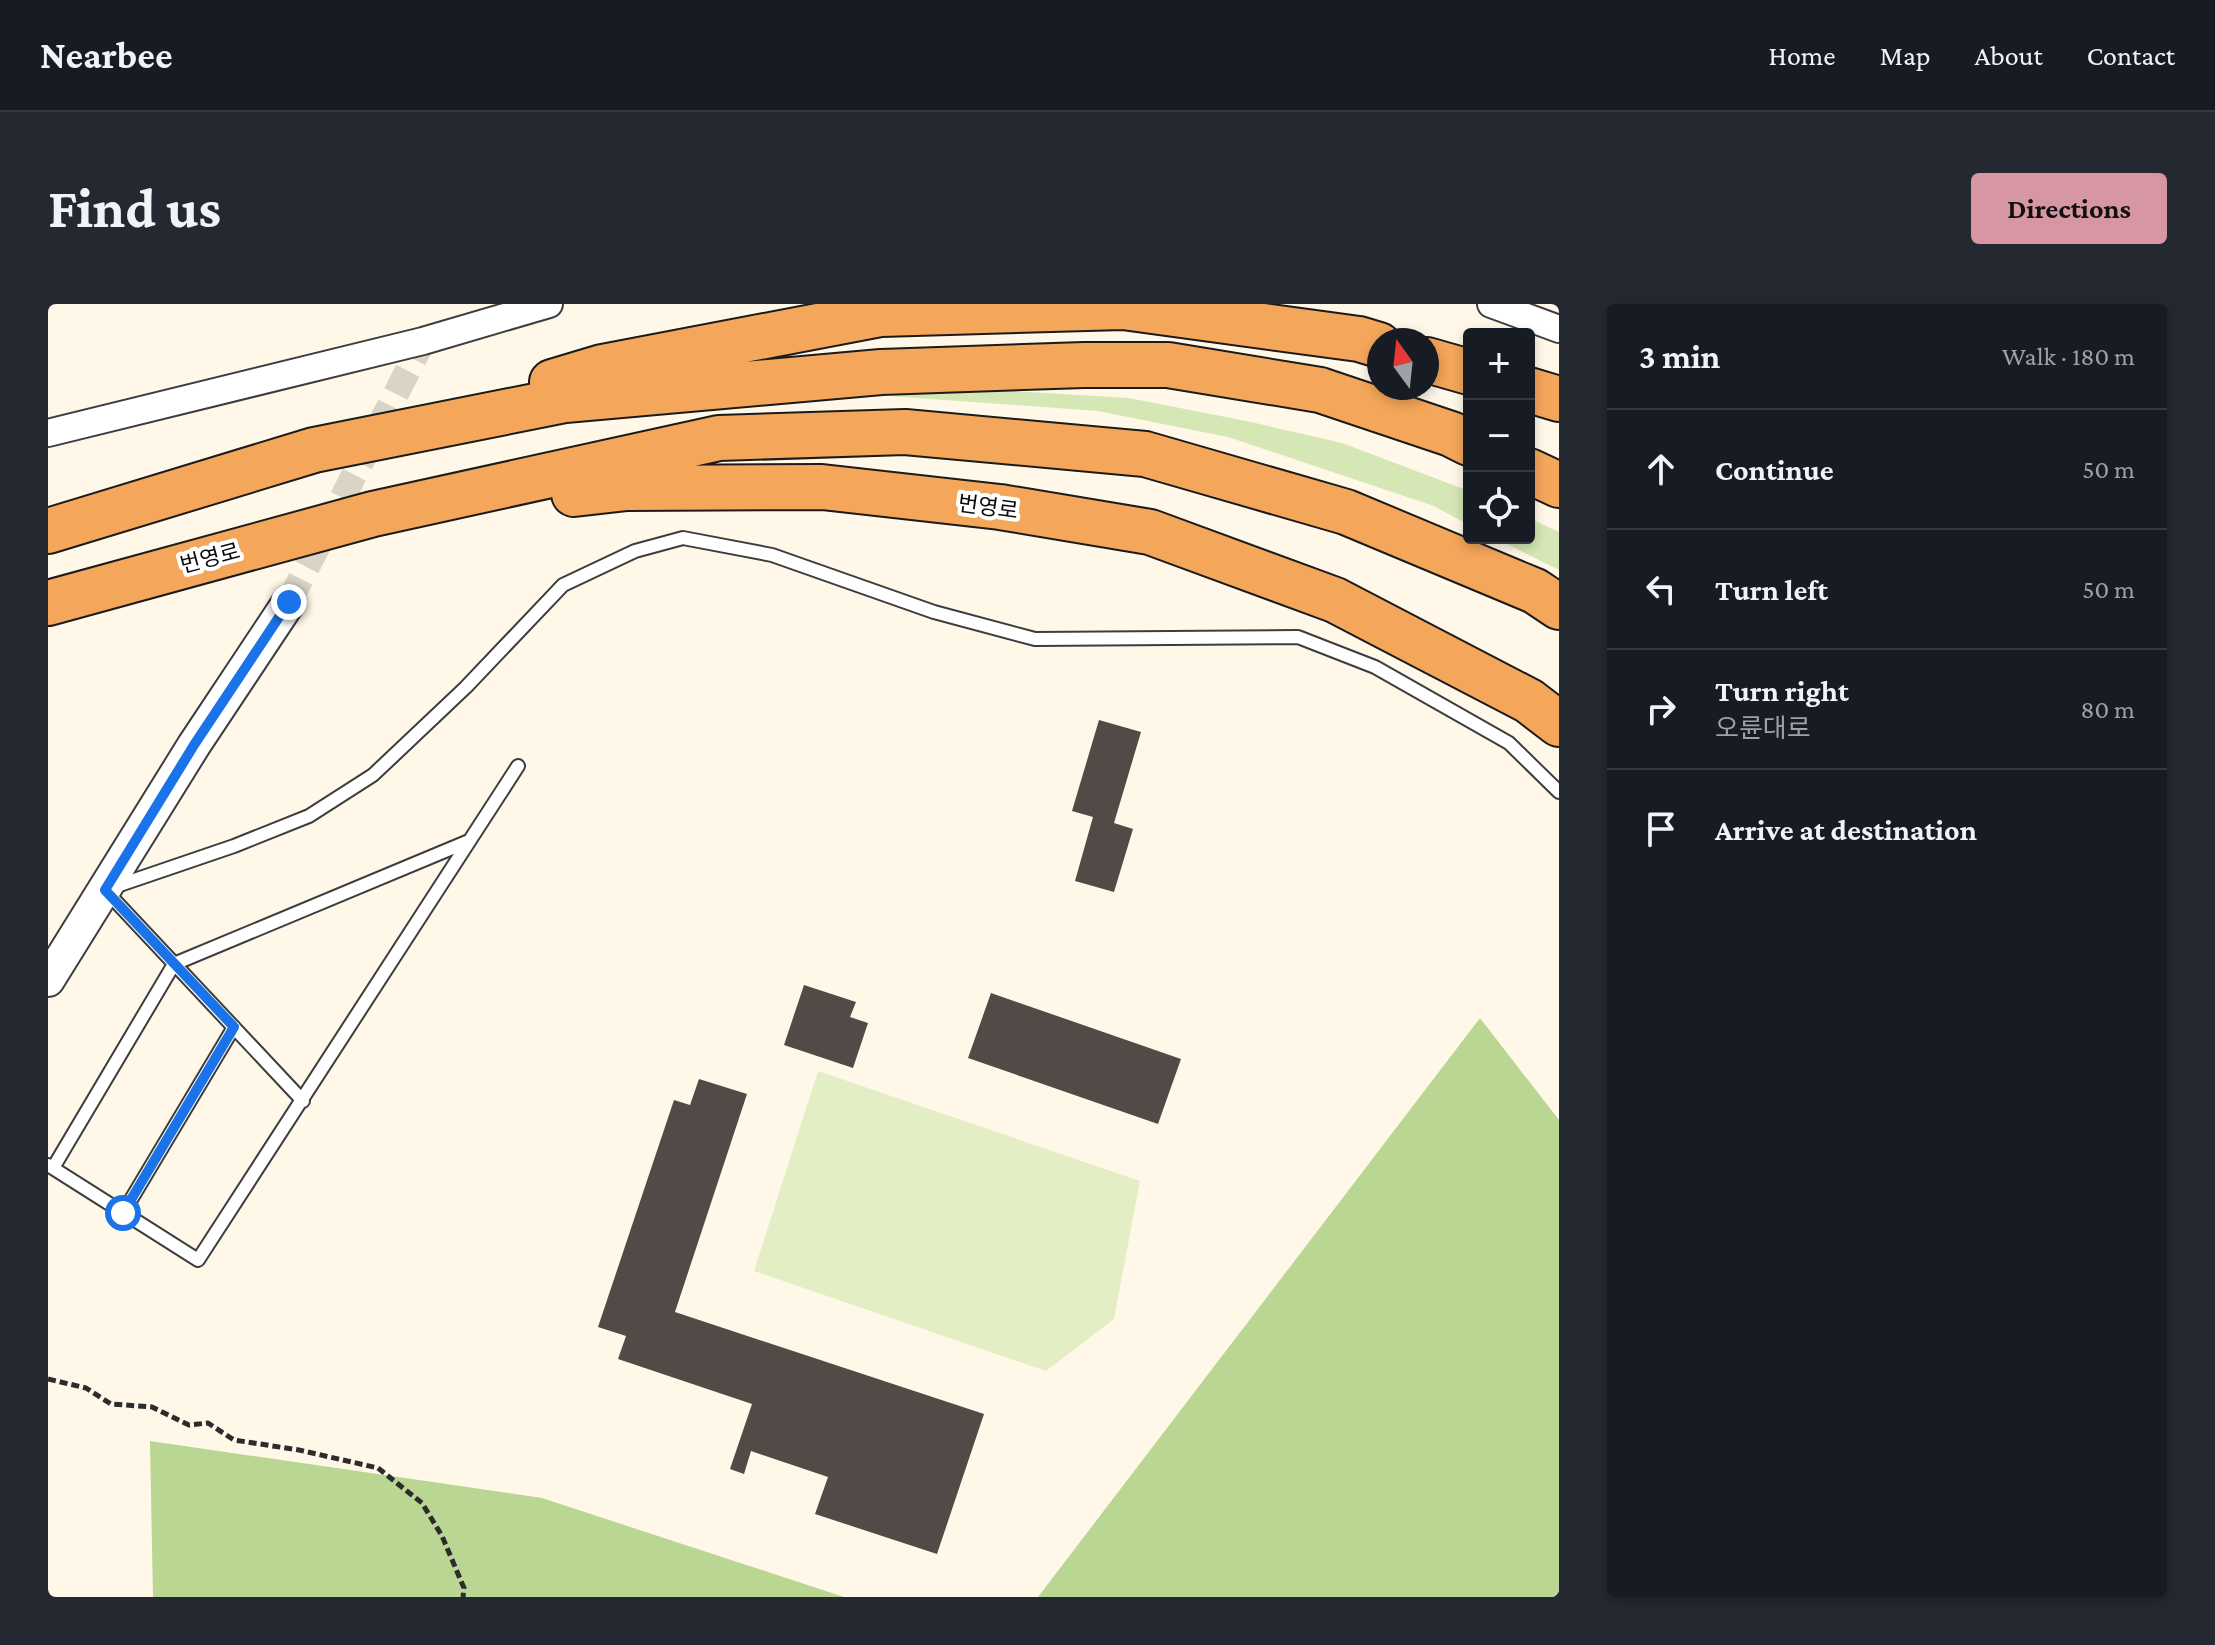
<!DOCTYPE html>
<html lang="en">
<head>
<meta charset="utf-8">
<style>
	body { margin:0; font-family:"Crimson Pro","Noto Sans KR",serif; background:#242831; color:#f1f3f6 }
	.controls { position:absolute; right:24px; top:24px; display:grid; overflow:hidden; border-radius:8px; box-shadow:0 4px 12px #0003 }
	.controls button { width:72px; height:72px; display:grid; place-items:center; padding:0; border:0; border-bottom:2px solid #363941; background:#171b24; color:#f1f3f6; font:40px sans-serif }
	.compass { position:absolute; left:1319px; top:24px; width:72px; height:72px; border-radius:50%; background:#171b24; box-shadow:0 4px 12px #0003; rotate:345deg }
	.stop { position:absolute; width:24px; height:24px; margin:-18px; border:6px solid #1a73e8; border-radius:50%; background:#fff }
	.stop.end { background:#1a73e8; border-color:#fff; box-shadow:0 2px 8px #0008 }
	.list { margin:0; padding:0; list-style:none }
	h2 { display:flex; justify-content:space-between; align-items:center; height:104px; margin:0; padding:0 32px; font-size:34px }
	h2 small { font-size:26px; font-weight:400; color:#9ea1a6 }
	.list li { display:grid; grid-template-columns:52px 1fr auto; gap:24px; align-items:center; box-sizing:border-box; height:120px; padding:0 32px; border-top:2px solid #363941 }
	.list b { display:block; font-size:30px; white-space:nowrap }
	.list p { margin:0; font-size:26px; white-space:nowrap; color:#9ea1a6 }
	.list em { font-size:26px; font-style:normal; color:#9ea1a6 }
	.icon { flex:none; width:44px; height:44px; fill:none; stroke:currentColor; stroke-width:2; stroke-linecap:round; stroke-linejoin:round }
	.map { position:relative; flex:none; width:1511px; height:1293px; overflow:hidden; border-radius:8px }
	header { display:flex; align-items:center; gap:48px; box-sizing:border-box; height:112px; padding:0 40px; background:#171b24; border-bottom:2px solid #363941 }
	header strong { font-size:38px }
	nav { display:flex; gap:44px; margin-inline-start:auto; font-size:28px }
	.intro { display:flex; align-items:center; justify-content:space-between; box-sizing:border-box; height:192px; padding:0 48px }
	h1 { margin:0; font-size:56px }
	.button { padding:20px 36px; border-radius:8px; background:#d697a2; color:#111; font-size:28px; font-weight:700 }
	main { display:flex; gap:48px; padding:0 48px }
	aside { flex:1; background:#171b24; border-radius:8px; box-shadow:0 4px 12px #0003 }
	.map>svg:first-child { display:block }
</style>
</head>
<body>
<header>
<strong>Nearbee</strong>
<nav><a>Home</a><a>Map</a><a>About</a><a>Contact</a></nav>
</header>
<div class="intro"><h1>Find us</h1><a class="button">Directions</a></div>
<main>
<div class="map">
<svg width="1511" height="1293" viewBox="0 0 1511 1293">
	<rect width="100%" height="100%" fill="#fff8e8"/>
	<path fill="#d4e7b4" d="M914 84 1081 94 1203 118 1294 139 1421 187V221L1386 202 1180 133 1050 107 841 92Z
		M1481 214 1511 228V266L1447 234H1481Z"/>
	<path fill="#b9d793" d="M1432 714 1511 816V1293H990Z
		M102 1137 494 1194 796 1293H105Z"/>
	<path fill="#e4eec5" d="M770 767 1092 877 1066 1015 998 1067 706 967Z"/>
	<path fill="#534a47" d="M1051 416 1093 428 1066 519 1085 525 1066 588 1027 577 1045 513 1024 507Z
		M756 681 808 698 802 713 820 719 805 764 736 741Z
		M943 689 1133 755 1110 820 920 754Z
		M651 775 699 790 627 1008 936 1110 889 1250 767 1210 780 1173 703 1147 696 1170 682 1165 704 1100 570 1055 578 1032 550 1023 626 796 642 801Z"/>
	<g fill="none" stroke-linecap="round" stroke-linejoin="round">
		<path stroke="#dad4c7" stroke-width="26" stroke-dasharray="26 13" stroke-linecap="butt" d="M241 298 375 37"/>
		<g stroke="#3d3d3d" stroke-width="16">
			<path id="service" d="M255 797 57 586 186 542 261 512 325 471 418 383 515 281 587 247 635 234 724 251 886 308 987 335 1250 333 1327 363 1461 439 1511 488
				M0 861 150 956 470 462
				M5 864 126 660 421 537
				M75 909 186 723"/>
		</g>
		<g stroke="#3d3d3d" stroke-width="30">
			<path id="minor" d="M1443 0 1511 25
				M0 129 375 37 501 0"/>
		</g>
		<g stroke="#3d3d3d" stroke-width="36">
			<path id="tertiary" d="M0 676 146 441 241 298"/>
		</g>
		<g stroke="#1b1b1b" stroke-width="48">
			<path id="trunk" d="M1379 56 1421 68
				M504 78 554 63 833 10 1075 3 1311 35 1331 41
				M1481 86 1511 95
				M1481 167 1511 181
				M526 190 579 184 774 183 952 203 1102 228 1287 296 1481 397 1511 420
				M0 227 266 146 517 96 833 68 1036 61H1120L1272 86 1403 130 1421 139
				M0 299 325 210 671 134 857 128 1097 150 1298 208 1487 287 1511 303"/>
		</g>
		<path stroke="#2c2c2c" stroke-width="5" stroke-dasharray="8 4" stroke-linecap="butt" d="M0 1075 38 1084 63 1100 104 1103 141 1121 160 1119 186 1136 251 1146 330 1164 374 1199 394 1232 416 1284 415 1293"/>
		<use href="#service" stroke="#fff" stroke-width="12"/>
		<use href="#minor" stroke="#fff" stroke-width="26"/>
		<use href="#tertiary" stroke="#fff" stroke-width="32"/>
		<use href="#trunk" stroke="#f4a65a" stroke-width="44"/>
	</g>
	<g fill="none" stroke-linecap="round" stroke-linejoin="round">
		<path stroke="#1a73e8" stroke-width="10" d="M75 909 186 723 57 586 146 441 241 298"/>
	</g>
	<g text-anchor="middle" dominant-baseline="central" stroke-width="8" stroke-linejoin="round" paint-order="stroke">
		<g font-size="22" fill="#0a0a0a" stroke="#fff">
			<text transform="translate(940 203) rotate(8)">번영로</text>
			<text transform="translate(162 254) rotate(-15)">번영로</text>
		</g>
	</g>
</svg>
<div class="controls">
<button>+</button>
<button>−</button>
<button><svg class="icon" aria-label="locate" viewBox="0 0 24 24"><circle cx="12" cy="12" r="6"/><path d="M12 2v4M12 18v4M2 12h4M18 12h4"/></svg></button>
</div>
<svg class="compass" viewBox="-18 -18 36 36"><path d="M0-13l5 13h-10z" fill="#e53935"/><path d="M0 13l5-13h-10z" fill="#9ea1a6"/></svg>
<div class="stop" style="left:75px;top:909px"></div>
<div class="stop end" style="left:241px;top:298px"></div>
</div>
<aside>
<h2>3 min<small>Walk · 180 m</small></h2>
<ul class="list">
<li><svg class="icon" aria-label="ahead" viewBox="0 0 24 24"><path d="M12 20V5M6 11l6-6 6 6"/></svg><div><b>Continue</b></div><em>50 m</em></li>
<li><svg class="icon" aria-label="left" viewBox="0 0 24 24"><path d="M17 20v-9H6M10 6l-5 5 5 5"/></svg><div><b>Turn left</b></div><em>50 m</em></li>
<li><svg class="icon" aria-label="right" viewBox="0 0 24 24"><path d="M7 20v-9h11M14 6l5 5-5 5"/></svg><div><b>Turn right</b><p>오륜대로</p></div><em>80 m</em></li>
<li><svg class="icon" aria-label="arrive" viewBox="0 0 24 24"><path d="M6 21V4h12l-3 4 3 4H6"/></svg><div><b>Arrive at destination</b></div></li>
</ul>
</aside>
</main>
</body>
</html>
